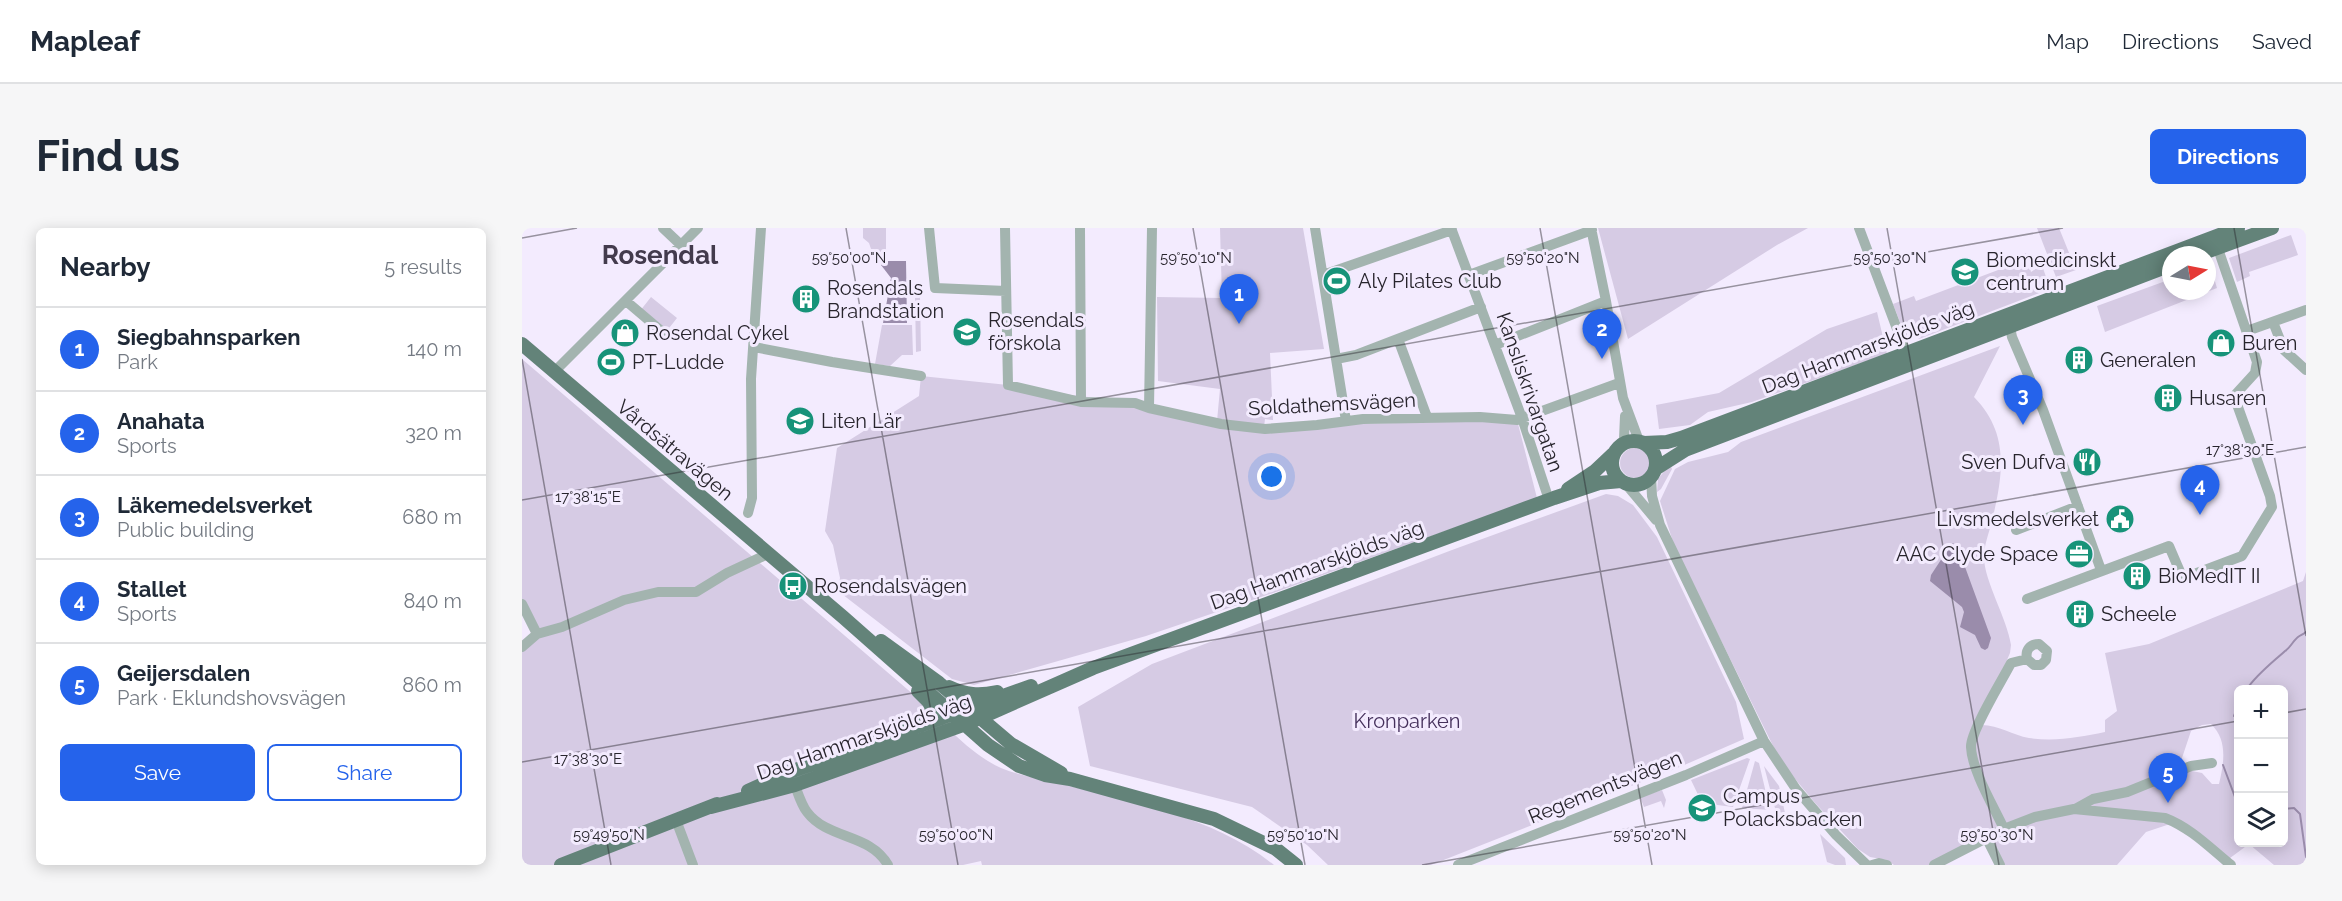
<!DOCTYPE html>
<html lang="en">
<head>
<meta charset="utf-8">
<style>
	body { margin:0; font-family:Raleway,sans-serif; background:#f6f6f7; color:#1f2937 }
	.controls { position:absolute; right:18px; bottom:18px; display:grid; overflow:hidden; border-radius:9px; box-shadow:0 3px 15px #0003 }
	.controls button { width:54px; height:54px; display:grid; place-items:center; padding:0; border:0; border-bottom:2px solid #e0e1e3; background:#fff; color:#1f2937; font:30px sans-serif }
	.compass { position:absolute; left:1640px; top:18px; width:54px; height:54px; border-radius:50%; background:#fff; box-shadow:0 3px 15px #0003; rotate:80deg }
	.you { position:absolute; left:750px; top:249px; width:21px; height:21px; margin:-15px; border:4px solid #fff; border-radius:50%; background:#1a73e8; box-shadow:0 0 0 9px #1a73e833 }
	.badge { display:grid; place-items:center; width:39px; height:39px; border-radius:50%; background:#2563eb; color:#fff; font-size:20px; font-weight:700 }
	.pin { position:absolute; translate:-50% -50px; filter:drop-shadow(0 2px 3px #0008) }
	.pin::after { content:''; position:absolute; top:32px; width:21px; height:18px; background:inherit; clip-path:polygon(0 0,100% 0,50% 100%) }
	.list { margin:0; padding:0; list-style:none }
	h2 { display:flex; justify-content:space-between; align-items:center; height:78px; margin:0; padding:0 24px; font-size:26px }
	h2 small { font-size:20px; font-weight:400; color:#747a83 }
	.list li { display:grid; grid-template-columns:39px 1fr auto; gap:18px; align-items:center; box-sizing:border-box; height:84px; padding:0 24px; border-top:2px solid #e0e1e3 }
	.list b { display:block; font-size:22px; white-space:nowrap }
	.list p { margin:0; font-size:20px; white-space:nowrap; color:#747a83 }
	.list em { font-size:20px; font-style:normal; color:#747a83 }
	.actions { display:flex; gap:12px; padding:18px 24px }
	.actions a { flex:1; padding:14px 0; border:2px solid #2563eb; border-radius:9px; text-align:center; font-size:21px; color:#2563eb }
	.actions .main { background:#2563eb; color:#fff }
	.icon { flex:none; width:33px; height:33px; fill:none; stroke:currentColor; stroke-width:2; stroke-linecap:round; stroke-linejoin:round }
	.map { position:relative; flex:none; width:1784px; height:637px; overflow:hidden; border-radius:9px }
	header { display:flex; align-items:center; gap:36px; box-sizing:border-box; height:84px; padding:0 30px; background:#fff; border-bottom:2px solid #e0e1e3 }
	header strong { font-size:28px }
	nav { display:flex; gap:33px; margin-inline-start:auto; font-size:21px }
	.intro { display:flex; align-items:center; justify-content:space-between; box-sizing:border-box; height:144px; padding:0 36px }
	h1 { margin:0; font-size:42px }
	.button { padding:15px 27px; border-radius:9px; background:#2563eb; color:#fff; font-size:21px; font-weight:700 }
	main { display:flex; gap:36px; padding:0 36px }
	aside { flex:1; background:#fff; border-radius:9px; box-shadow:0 3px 15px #0003 }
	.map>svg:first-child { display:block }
</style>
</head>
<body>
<header>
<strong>Mapleaf</strong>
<nav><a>Map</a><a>Directions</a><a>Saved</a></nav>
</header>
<div class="intro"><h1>Find us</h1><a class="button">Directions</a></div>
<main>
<aside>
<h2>Nearby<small>5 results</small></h2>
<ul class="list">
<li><span class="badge">1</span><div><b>Siegbahnsparken</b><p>Park</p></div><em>140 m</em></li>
<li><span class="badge">2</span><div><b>Anahata</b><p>Sports</p></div><em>320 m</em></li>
<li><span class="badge">3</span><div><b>Läkemedelsverket</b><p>Public building</p></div><em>680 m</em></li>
<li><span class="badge">4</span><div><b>Stallet</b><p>Sports</p></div><em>840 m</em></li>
<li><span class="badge">5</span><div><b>Geijersdalen</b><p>Park · Eklundshovsvägen</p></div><em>860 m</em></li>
</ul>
<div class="actions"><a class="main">Save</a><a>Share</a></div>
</aside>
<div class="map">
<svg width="1784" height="637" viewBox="0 0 1784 637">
	<rect width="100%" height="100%" fill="#f3ebfe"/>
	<path fill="#d6cbe4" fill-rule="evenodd" d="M341 0H364V30L358 34 359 27 349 21 347 15 341 10Z
		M698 0H781L802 121 748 125 751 192 743 191 742 199 695 193 698 161 636 153 635 69 700 70Z
		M1076 0H1286L1255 17 1106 111Z
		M1515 0H1537L1554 42 1534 49Z
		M1769 7 1776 27 1727 44 1728 48 1715 54 1707 30Z
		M1504 25 1509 44 1520 37 1528 61 1397 111 1381 102 1371 76 1392 68 1394 73 1500 33 1499 28Z
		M1688 37 1695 60 1583 104 1575 78 1649 51V63H1685V38Z
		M129 69 155 90 144 104 118 83Z
		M398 69 399 123 394 124 393 70Z
		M1355 84 1365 126 1230 174 1186 184 1168 197 1137 201 1134 177 1197 165 1305 101Z
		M360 97H390L391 127H380L368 138 353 136Z
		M1478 118 1452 169C1488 206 1481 246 1470 293 1467 305 1462 317 1462 329 1462 353 1485 390 1489 417L1488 425 1457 497C1476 496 1490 507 1507 510 1534 514 1558 509 1583 504V492L1595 483 1583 425 1627 416 1781 353 1784 344V637H1752L1727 616 1704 633 1654 594 1624 604 1595 637H1474L1465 611 1412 637H1372L1365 632 1348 629 1336 621 1294 576 1259 534 1152 317 1138 273 1153 241 1166 234 1206 224 1219 214ZM1716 461H1762V614H1716ZM1689 496C1706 512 1702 535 1697 556H1690L1680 545 1660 541 1659 533 1669 503 1680 497Z
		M0 131 392 467C419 492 446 525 479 540 498 548 517 550 537 555 611 575 691 588 752 637H460L459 633 441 637H0V417L15 406 0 376Z
		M399 148 486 157 500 161 599 173 699 196 795 197 995 192 1015 270 751 365 624 408 452 457 430 451 316 363 318 350 311 317 303 303 315 220 397 168Z
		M1098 235a15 15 0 1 1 30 0a15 15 0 1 1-30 0Z
		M1148 236 1150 241 1139 261 1135 264 1136 251Z
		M1084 266 1096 268 1111 277 1135 309 1214 474 1222 511 1160 538 909 637H806L785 617 730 579 568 538 556 479 630 436 930 322Z
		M1225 530 1228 531 1211 579 1180 575 1169 552Z
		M1233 533 1237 535 1248 582 1220 580Z
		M1242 538 1257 558 1263 585 1254 584Z
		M1140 562 1144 572 1142 580 1139 573 1122 579 1118 569Z
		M1298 606 1323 630 1324 637H1313L1305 634Z"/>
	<path fill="#9a8cab" d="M364 33H384L385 95H361L369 50 359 37Z
		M1430 315 1435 317 1469 410 1466 420 1463 422 1459 420 1453 407 1438 399 1442 384 1440 379 1408 353 1409 347Z"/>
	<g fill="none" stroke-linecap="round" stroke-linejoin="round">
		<path stroke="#9a8cab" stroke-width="2" d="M1725 461C1734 447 1751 434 1763 423 1768 420 1771 413 1776 409 1779 407 1782 406 1784 404
			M1712 488 1716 477
			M1701 537 1716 577
			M1762 581 1772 580 1778 586 1784 629"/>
		<path stroke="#a3b4af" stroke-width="10" d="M141 0 159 17
			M407 0 413 60 484 63
			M483 0 486 157 559 174 613 175 627 180 699 196 743 201 795 197 841 191 958 189 995 192 1097 155
			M558 0 559 174
			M793 0 824 193
			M929 0 1000 190 1027 272
			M1069 0 1084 73 1101 170 1117 213
			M1337 0 1386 130
			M801 47 930 2
			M947 47 1070 2
			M104 73 144 107
			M1487 94 1490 109 1521 182 1579 342
			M1751 94 1762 122 1784 142
			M1725 103 1784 82
			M876 111 905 189
			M973 117 1084 73
			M232 119 310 134 399 148
			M814 131 834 127 959 79
			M32 144 176 0
			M627 180 630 0
			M1099 216 1102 211 1103 188
			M1129 248 1130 268 1138 297 1242 513 1274 561 1314 607 1345 637
			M1103 255 1134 292
			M226 285 230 270 229 151 239 0
			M1494 302 1556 278
			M1505 371 1647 318 1659 346 1667 348 1720 328 1750 279 1748 268 1712 168 1733 145 1735 134 1694 15
			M0 376 15 406
			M0 419 15 406 40 399 102 372 136 364H174L205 345 246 326
			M270 550C275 561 278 575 285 584 306 612 348 605 366 637
			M1553 581 1571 571 1605 564 1669 538 1690 535
			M154 592 171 637
			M1482 601C1472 579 1450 543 1449 519 1448 504 1481 451 1489 435L1505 431C1503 422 1508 416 1517 416L1525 423 1524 432 1519 437H1512L1505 431
			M1465 611 1478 637
			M936 637 1164 547 1242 513
			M1350 637 1357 635 1365 637
			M1412 637 1482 601 1513 589 1552 581 1643 590C1669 600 1688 620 1709 637"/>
		<path stroke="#638379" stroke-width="14" d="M1676 27 1750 0
			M0 116 321 389 466 517 497 538 523 547 548 551 692 591 754 621 774 637
			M1090 235a22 22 0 1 1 44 0a22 22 0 1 1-44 0Z
			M1122 215 1145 214 1159 210 1716 0
			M1133 241 1163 222 1649 37
			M1046 261 1073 243 1091 226
			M359 413 417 455 489 516 539 545
			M427 459C444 467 457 468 475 464
			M396 498 404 491 409 480 407 474 396 463
			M226 563 268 544 509 458
			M189 579 273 557 444 496 571 440 1032 270 1077 255 1099 253
			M39 637 195 576"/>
	</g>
	<path fill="none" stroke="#28252d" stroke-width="1.5" stroke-opacity="0.45" d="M324 0 436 637M671 0 783 637M1018 0 1130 637M1365 0 1477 637M1712 0 1784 408M0 10 55 0M0 131 89 637M0 272 1541 0M1762 485 1784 481M0 534 1784 219M900 637 1716 493"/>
	<defs>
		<g id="university-disc" transform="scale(1.5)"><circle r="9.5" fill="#179379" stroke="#f3ebfe"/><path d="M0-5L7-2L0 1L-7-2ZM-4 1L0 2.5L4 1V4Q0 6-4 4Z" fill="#fff"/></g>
		<g id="stadium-disc" transform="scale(1.5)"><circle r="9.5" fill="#179379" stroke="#f3ebfe"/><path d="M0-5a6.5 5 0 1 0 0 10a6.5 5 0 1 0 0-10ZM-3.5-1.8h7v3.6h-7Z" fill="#fff"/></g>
		<g id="building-disc" transform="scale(1.5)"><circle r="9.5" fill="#179379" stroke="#f3ebfe"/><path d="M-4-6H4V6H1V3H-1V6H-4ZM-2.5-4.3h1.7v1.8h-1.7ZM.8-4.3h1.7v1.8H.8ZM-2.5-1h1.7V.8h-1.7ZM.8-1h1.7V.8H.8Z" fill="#fff"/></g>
		<g id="school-disc" transform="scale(1.5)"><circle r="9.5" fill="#179379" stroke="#f3ebfe"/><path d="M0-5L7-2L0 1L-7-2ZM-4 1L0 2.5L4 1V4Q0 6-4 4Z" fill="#fff"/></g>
		<g id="shop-disc" transform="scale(1.5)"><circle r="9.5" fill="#179379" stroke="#f3ebfe"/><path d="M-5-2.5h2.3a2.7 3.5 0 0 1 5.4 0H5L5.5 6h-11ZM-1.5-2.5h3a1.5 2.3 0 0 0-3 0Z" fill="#fff"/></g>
		<g id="restaurant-disc" transform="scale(1.5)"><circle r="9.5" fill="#179379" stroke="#f3ebfe"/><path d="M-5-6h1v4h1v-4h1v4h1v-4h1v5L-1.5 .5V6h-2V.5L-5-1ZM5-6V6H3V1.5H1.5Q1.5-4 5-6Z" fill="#fff"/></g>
		<g id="civic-disc" transform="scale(1.5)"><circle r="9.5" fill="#179379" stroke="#f3ebfe"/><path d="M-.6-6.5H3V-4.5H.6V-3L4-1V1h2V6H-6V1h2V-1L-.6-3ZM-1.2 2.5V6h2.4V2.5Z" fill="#fff"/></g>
		<g id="office-disc" transform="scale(1.5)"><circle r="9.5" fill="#179379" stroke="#f3ebfe"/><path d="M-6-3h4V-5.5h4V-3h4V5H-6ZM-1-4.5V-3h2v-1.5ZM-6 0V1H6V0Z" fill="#fff"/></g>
		<g id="bus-disc" transform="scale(1.5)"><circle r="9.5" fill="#179379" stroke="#f3ebfe"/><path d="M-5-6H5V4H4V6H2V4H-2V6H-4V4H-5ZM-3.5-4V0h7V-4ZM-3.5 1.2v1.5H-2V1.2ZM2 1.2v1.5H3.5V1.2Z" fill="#fff"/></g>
	</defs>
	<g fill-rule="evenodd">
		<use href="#university-disc" x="1443" y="44"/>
		<use href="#stadium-disc" x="815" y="53"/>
		<use href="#building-disc" x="284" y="71"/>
		<use href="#school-disc" x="445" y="104"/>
		<use href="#shop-disc" x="103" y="105"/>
		<use href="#shop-disc" x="1699" y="115"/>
		<use href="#building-disc" x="1557" y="132"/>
		<use href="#stadium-disc" x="89" y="134"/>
		<use href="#building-disc" x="1646" y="170"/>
		<use href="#school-disc" x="278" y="193"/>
		<use href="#restaurant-disc" x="1565" y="234"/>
		<use href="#civic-disc" x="1598" y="291"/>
		<use href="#office-disc" x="1557" y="326"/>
		<use href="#building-disc" x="1615" y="348"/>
		<use href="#bus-disc" x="271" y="358"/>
		<use href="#building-disc" x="1558" y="386"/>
		<use href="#university-disc" x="1180" y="580"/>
	</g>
	<g text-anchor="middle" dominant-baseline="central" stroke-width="6" stroke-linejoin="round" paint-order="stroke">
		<g font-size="20" fill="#28252d" stroke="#f3ebfe" text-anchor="start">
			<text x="1464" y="32">Biomedicinskt<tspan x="1464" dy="23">centrum</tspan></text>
			<text x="836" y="53">Aly Pilates Club</text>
			<text x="305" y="60">Rosendals<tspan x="305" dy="23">Brandstation</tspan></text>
			<text x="466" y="92">Rosendals<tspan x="466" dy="23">förskola</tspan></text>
			<text x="124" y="105">Rosendal Cykel</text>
			<text x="1720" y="115">Buren</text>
			<text x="1578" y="132">Generalen</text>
			<text x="110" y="134">PT-Ludde</text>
			<text x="1667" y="170">Husaren</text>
			<text x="299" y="193">Liten Lär</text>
			<text x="1544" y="234" text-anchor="end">Sven Dufva</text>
			<text x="1577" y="291" text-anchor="end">Livsmedelsverket</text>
			<text x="1536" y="326" text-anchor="end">AAC Clyde Space</text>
			<text x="1636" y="348">BioMedIT II</text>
			<text x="292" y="358">Rosendalsvägen</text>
			<text x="1579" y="386">Scheele</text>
			<text x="1201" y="568">Campus<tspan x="1201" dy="23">Polacksbacken</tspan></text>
		</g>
		<g font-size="20" fill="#28252d" stroke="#f3ebfe">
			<text transform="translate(1346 119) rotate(-21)">Dag Hammarskjölds väg</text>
			<text transform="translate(1008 164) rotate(71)">Kansliskrivargatan</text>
			<text transform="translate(810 176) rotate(-3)">Soldathemsvägen</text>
			<text transform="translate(153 222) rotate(40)">Vårdsätravägen</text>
			<text transform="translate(795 337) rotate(-20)">Dag Hammarskjölds väg</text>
			<text transform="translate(342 509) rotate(-19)">Dag Hammarskjölds väg</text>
			<text transform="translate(1083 559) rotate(-22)">Regementsvägen</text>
		</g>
		<g font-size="20" fill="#45305c" stroke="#f3ebfe">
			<text x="885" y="493">Kronparken</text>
		</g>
		<g font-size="26" font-weight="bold" fill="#433b4d" stroke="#f3ebfe">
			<text x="138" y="27">Rosendal</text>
		</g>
	</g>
	<g font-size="15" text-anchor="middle" fill="#28252d" stroke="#f3ebfe" stroke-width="6" stroke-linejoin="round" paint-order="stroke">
		<text x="327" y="35">59°50'00"N</text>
		<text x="674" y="35">59°50'10"N</text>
		<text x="1021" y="35">59°50'20"N</text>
		<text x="1368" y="35">59°50'30"N</text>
		<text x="1718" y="227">17°38'30"E</text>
		<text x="66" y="274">17°38'15"E</text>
		<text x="66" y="536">17°38'30"E</text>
		<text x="87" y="612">59°49'50"N</text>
		<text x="434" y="612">59°50'00"N</text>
		<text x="781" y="612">59°50'10"N</text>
		<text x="1128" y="612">59°50'20"N</text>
		<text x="1475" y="612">59°50'30"N</text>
	</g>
</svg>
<div class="controls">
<button>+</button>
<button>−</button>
<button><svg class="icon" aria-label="layers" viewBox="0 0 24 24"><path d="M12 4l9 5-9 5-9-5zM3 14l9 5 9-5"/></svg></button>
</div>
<svg class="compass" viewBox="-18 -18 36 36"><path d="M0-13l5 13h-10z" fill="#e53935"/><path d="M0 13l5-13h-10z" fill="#747a83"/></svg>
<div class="you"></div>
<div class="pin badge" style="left:717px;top:96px">1</div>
<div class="pin badge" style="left:1080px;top:131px">2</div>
<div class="pin badge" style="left:1501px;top:197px">3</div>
<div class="pin badge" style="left:1678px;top:287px">4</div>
<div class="pin badge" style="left:1646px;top:575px">5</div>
</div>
</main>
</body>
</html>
